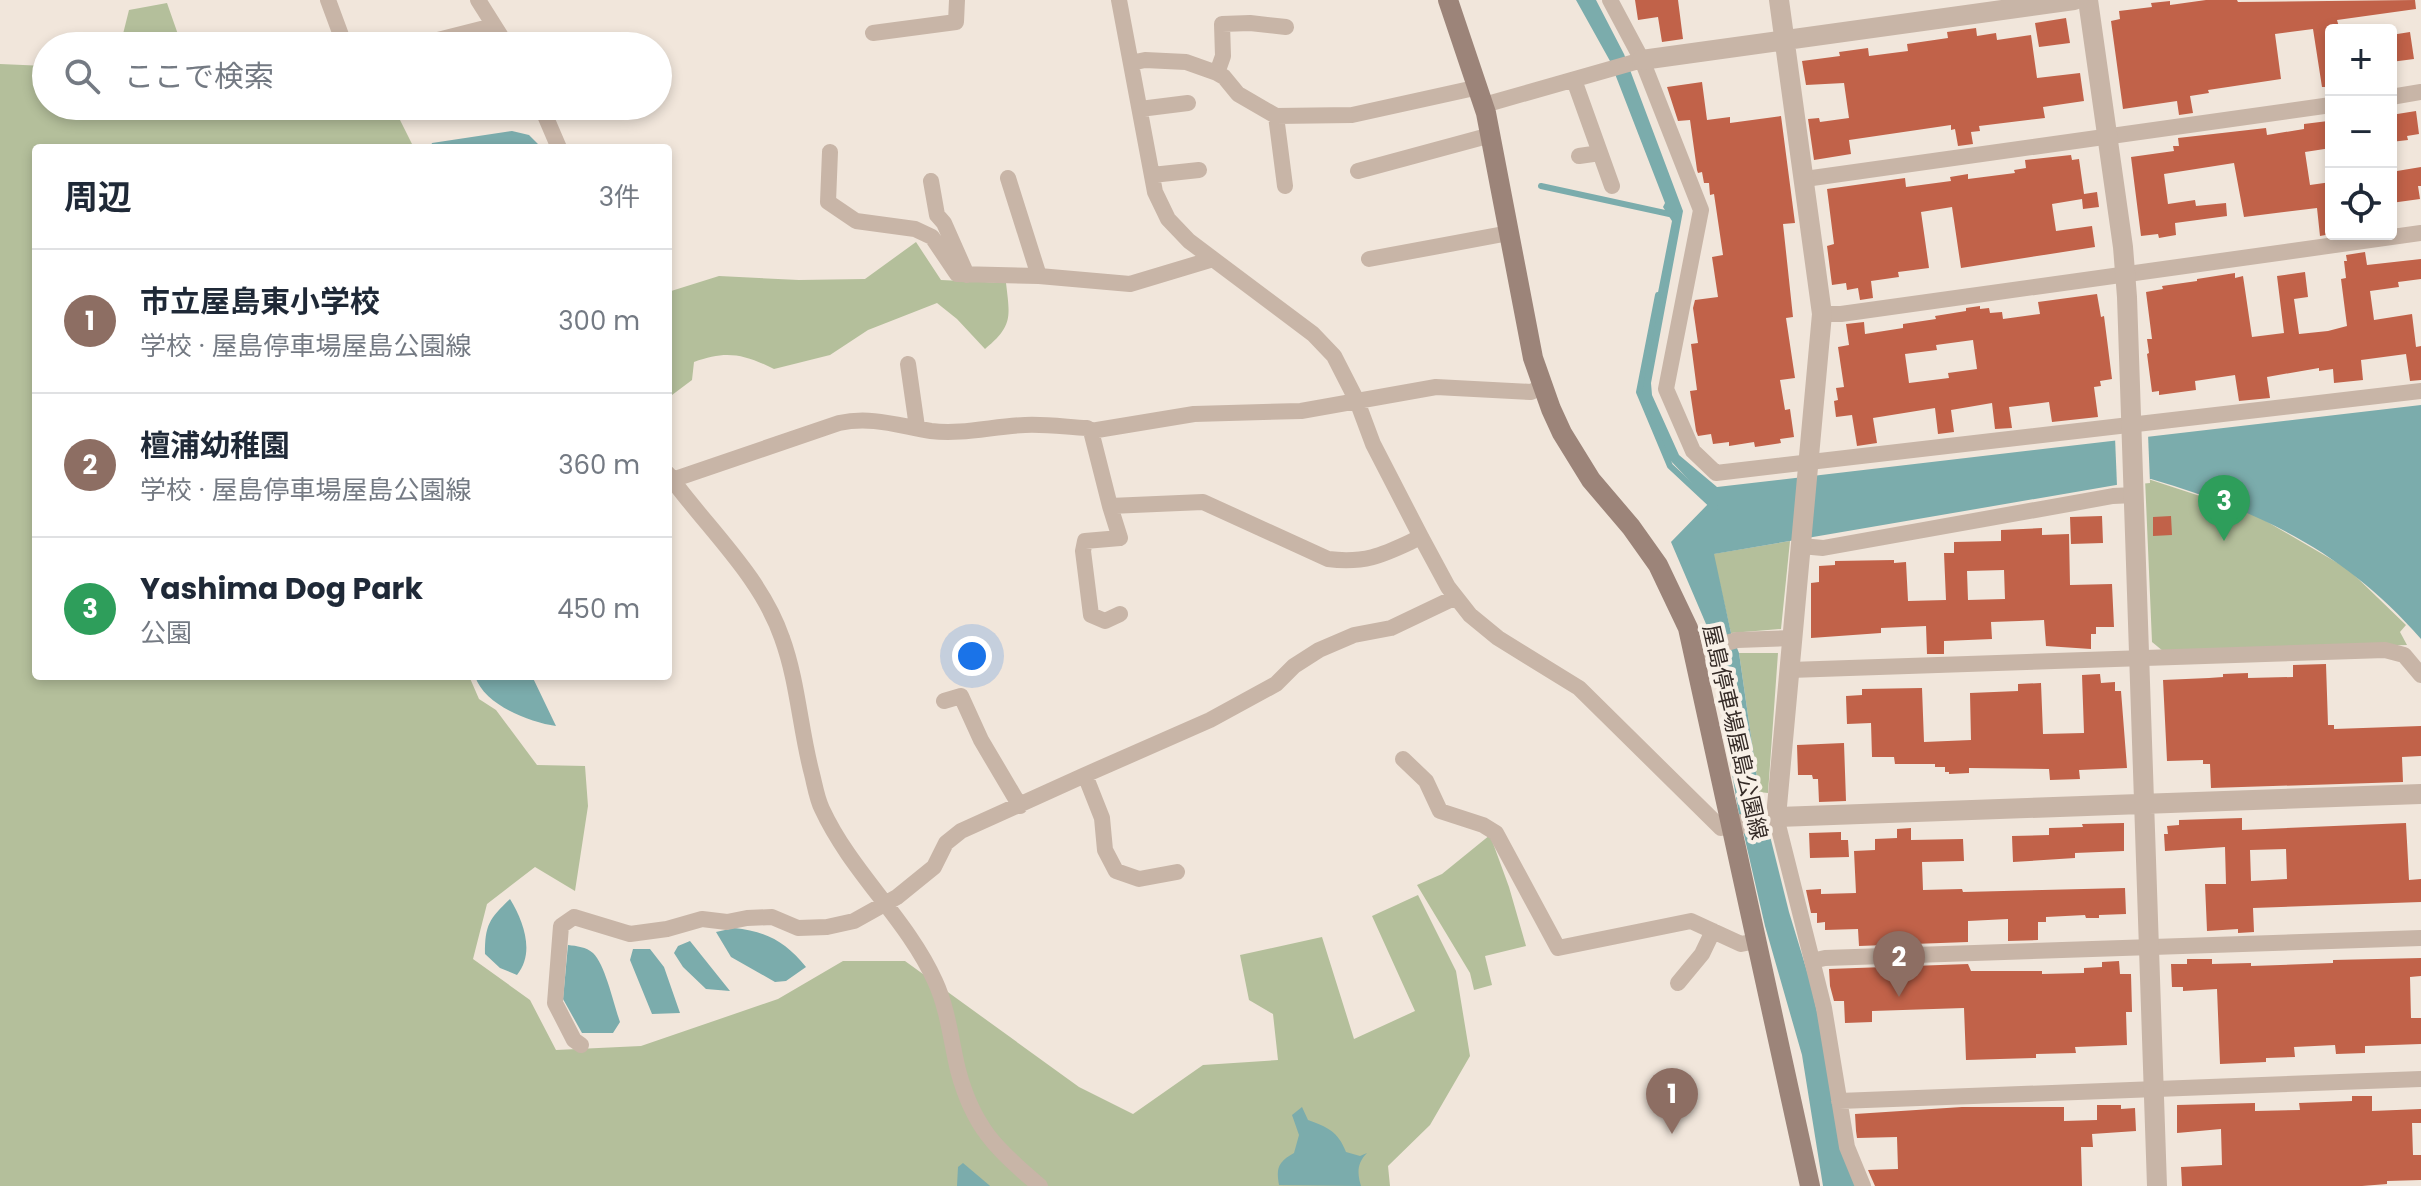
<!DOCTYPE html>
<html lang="ja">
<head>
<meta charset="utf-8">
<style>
	body { margin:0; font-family:Poppins,"Noto Sans JP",sans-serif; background:#f6f6f7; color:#1f2937 }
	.controls { position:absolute; right:24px; top:24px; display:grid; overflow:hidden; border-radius:8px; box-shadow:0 4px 12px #0003 }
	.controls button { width:72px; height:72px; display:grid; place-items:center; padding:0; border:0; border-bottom:2px solid #e0e1e3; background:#fff; color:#1f2937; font:40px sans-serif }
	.you { position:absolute; left:972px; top:656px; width:28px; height:28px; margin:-20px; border:6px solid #fff; border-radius:50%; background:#1a73e8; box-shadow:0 0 0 12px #1a73e833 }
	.badge { display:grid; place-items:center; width:52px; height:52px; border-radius:50%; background:#1f5355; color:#fff; font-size:26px; font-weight:700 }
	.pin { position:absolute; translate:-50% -66px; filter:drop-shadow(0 2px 4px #0008) }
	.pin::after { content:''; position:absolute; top:42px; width:28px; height:24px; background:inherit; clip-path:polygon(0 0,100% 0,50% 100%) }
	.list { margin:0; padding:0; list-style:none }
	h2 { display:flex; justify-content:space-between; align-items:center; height:104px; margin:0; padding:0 32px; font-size:34px }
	h2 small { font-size:26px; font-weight:400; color:#747a83 }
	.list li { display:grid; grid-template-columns:52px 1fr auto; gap:24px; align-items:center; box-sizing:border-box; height:144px; padding:0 32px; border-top:2px solid #e0e1e3 }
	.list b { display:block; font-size:30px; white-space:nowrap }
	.list p { margin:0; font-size:26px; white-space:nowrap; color:#747a83 }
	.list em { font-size:26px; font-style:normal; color:#747a83 }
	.icon { flex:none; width:44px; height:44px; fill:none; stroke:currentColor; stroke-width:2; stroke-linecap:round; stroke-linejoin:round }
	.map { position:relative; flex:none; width:2421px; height:1186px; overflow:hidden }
	.search { position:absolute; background:#fff; box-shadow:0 4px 12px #0003; left:32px; top:32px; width:640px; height:88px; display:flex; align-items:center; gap:20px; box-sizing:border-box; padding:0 28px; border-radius:44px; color:#747a83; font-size:30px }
	.panel { position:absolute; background:#fff; box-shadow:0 4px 12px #0003; left:32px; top:144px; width:640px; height:536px; border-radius:8px }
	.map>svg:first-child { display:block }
</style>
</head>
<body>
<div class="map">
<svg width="2421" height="1186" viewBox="0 0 2421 1186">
	<rect width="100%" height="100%" fill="#f1e6db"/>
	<path fill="#b4bf9b" d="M167 3 181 43 194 46H120L129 10Z
		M0 64 46 66V106H308L309 117 356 106H393L412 144V148H36V676H469L479 699 496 710 537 765 585 766 588 806 575 891 535 867 487 904 473 959 530 1000 556 1050 641 1046 778 999 843 961H905L1079 1087 1133 1114 1203 1065 1278 1060 1273 1014 1249 1000 1240 955 1322 937 1354 1039 1415 1011 1372 916 1418 895 1456 971 1470 1056 1430 1125 1388 1166 1390 1186H0Z
		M916 242 941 280 1006 283C1010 317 1013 326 985 349L957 319 937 303 868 330 830 355 774 369C744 354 726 350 694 362L692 380 668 398V292L719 276 799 280 865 279Z
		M2145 478 2252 513 2348 569 2406 625 2400 632 2407 645 2163 651 2152 642Z
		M1790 541 1781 629 1731 633 1713 554Z
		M1739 653H1778L1768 793 1759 792Z
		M1490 835 1509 887 1526 946 1485 956 1492 985 1474 990 1470 973 1417 885 1442 874Z"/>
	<path fill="#7bacac" d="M1576 0H1596L1624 54 1683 211 1651 383 1652 395 1679 455 1717 487 2421 405V639C2346 552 2259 511 2151 479L1714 554 1731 633 1739 653 1759 792 1789 912 1810 981 1857 1186H1823L1802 1055 1765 926 1738 809 1727 743 1724 680 1709 631 1671 542 1710 502 1668 458 1642 395 1641 379 1672 221 1663 207 1665 203 1610 61Z
		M512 131 529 135 542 148H430L432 143Z
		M475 676H532L556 726C529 722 484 705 475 676Z
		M510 899C524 922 535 953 517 975L500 968 485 954C485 925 489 919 510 899Z
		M734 928C766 931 786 942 806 967L786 981 775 982 731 957 716 932Z
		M690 941 730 991 706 989 683 967 674 953 678 946Z
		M568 945C577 946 586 947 593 953 605 964 614 1005 620 1022L613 1033H582L563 999Z
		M633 949H650L664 967 680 1013 652 1014 630 960Z
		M1302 1107 1308 1120C1327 1127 1338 1131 1346 1152L1360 1156 1367 1153C1357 1163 1357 1173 1361 1186L1279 1185C1276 1168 1278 1162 1294 1153L1299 1135 1292 1115Z
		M963 1163 989 1185 990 1186H957L958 1167Z"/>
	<path fill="#f1e6db" d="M2148 434 2150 483 2117 486 2115 437Z"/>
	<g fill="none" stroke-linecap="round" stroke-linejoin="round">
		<path stroke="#7bacac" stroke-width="6" d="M1541 186 1674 215
			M1658 295 1639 392 1670 466 1715 508"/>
	</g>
	<path fill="#c16249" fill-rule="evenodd" d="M1635 0H1678L1683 39 1662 42 1658 17 1638 20Z
		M2206 0H2237L2238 2 2415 0 2416 9 2337 20 2339 27 2331 29V87H2322L2313 29 2275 34 2281 79 2208 90 2209 93 2190 96 2193 113 2179 115 2177 101 2123 109 2111 21 2120 19 2119 11 2152 7 2151 3 2170 1V5Z
		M2066 18 2070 43 2039 47 2035 23Z
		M1976 28 1977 36 1996 33 1997 40 2031 35 2037 78 2080 73 2084 101 2043 107 2045 118 1979 126 1980 131 1971 132 1973 144 1958 146 1955 129 1951 130V125L1849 140 1851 154 1814 160 1808 119 1819 118 1820 122 1849 118 1844 83 1806 85 1802 61 1840 56 1839 52 1868 48 1869 56 1908 51 1907 44 1948 38 1947 32Z
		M2410 32 2414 59 2391 62V35Z
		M1702 82 1707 120 1730 117V123L1781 116 1795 223 1783 224 1793 317 1786 318 1795 378 1780 380 1785 410 1790 409 1794 437 1780 439 1781 443 1755 447 1754 442 1729 446V442L1713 444 1711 434 1698 436 1696 431 1690 391 1697 390 1691 344 1698 343 1693 308 1695 300 1718 297 1712 257 1723 255 1714 194 1710 195 1709 183H1704L1702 172 1698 173 1697 170 1690 120 1678 121 1667 87Z
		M2416 111 2419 134 2407 136 2408 140 2391 142V115Z
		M2328 121 2331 148 2305 152 2310 185 2331 182V234L2320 236 2317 208 2244 217 2234 163 2164 174 2168 204 2195 200 2196 206 2226 203 2227 216 2175 223 2176 235 2159 238 2158 234 2141 236 2131 157 2174 151 2173 146H2179L2178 138 2266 128 2267 135 2304 129V124Z
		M2071 155 2072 160 2079 159 2084 194 2097 192 2099 207 2083 209 2082 199 2052 204 2056 231 2092 226 2095 247 1961 268 1952 207 1921 212 1929 268 1898 272 1899 277 1871 281 1873 298 1860 300 1858 288 1847 290 1846 283 1832 285 1827 246 1834 244 1827 189 1905 178 1906 187 1951 181 1950 177 1968 174V179L2015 173 2014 170 2026 168 2025 160Z
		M2421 167V186H2418L2420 199 2391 203V172Z
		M2365 252 2367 265 2421 259V279L2398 282 2399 287 2370 291 2374 320 2412 314 2416 347 2421 346V380L2410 381 2406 354 2361 360 2363 380 2334 383 2333 369 2319 371V368L2267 377 2270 398 2239 401 2235 375 2195 381 2196 390 2159 395V391L2152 392 2147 354 2149 353 2147 339H2152L2146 292 2163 289 2162 286 2197 281V279L2235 273V278L2243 276 2252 337 2284 333 2277 276 2305 272 2308 297 2294 299 2299 334 2328 331 2347 326 2341 279 2346 278 2344 261H2347L2346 255Z
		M2097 294 2101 317 2104 316 2112 379 2100 381 2101 386 2094 387 2098 417 2052 422 2049 402 2009 407 2012 428 1995 429 1992 403 1951 410 1954 432 1938 434 1935 408 1873 418 1877 443 1857 446 1852 415 1836 417 1834 401 1838 400 1836 388 1844 387 1838 347 1849 345 1846 324 1864 322 1865 334 1903 328V324L1936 319 1935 316 1966 311V308L1980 306V309L1989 308 1990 313 2002 312 2003 319 2040 314 2038 302ZM1973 340 1977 369 1948 373 1949 378 1909 383 1905 354 1937 350 1936 345Z
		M2102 516 2103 543 2071 544 2070 517Z
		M2171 516 2172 535 2153 536V517Z
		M2042 528V535L2069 534 2070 585 2112 584 2114 627H2096V634H2091V649L2046 646 2044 620 1991 622 1992 639 1944 641V654H1927L1926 626 1881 628V633L1811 638V583L1819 582V566L1835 565V561L1894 560V563L1906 562 1908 601 1946 600 1944 553H1954V542L2001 541V530ZM2004 570 2005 599 1968 600 1967 571Z
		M2326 664 2328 725H2334V729L2421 726V756L2402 757 2403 782 2211 788 2210 764H2203V760L2167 761 2163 680 2209 678 2223 677V674L2248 673V678L2293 677V665Z
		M2100 674 2101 683 2115 682V691H2121L2127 768 2079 770 2080 779 2050 780 2049 769 1969 768V773L1949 774V772H1945V767H1935V764H1895L1894 757H1872L1871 723 1847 724 1846 696 1862 695V689L1922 688 1924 742 1971 740 1970 693 2018 691V684L2041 683 2043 734 2084 733 2082 675Z
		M1844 743 1846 801 1819 802 1818 779H1813L1812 775H1798L1797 745Z
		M2242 818V830L2406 823 2409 880 2421 879V902L2253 908 2254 932 2238 933V929L2207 931 2205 884H2226L2225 847 2165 851 2164 834H2168L2167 826 2179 825V820ZM2286 849 2287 879 2251 881 2250 850Z
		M2124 823V851L2075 853V858L2013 862 2012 836 2049 835V828L2083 827 2082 824Z
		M1911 828V840L1963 839 1964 861 1922 862 1923 890 1962 889 1963 892 2125 888 2126 914 2099 915V918H2086L2085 915 2046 917V922H2038V940L2008 941V919L1968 921V942L1859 946 1858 929 1825 930V922L1817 923V913H1811L1806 890 1821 889V894L1856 893 1854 851 1875 850V839L1897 838V829Z
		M1841 832V840H1848L1849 857 1810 858 1809 833Z
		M2421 958V976L2410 977 2411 1018H2421V1044L2365 1046V1053L2336 1054 2335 1045 2294 1047 2295 1057 2266 1058V1062L2220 1064 2217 989 2183 991V987H2172L2171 964H2187V959H2212V964L2251 963V966L2333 963V960Z
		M2119 961 2120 974H2131L2132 1012H2126L2127 1045 2075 1047 2076 1053 2036 1054V1058L1966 1060 1964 1008 1872 1011V1022L1845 1023 1844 1001H1834L1830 986 1829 969 1968 964 1971 971H2042V974L2084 973V968L2102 967V962Z
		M2352 1096H2372V1111L2421 1109V1123H2412L2413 1155H2421V1180L2387 1181V1184L2362 1186H2182L2181 1167 2222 1165 2221 1129 2177 1133V1105L2255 1103V1111L2300 1110 2299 1103 2352 1101Z
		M2097 1105H2121V1109L2135 1108 2136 1131 2092 1134 2093 1147H2081L2082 1186H1875L1868 1170 1898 1169 1897 1137 1857 1138 1856 1131 1855 1114 1962 1107H2064V1121L2097 1120Z"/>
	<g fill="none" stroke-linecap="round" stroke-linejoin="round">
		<path stroke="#c8b5a7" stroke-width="16" d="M328 0 345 46
			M478 0 507 46
			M1119 0 1155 192 1168 219 1189 241 1313 334 1334 356 1357 401 1373 444 1421 537 1448 587 1470 615 1498 638 1579 688 1721 828 1732 826
			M1610 0 1642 60 1701 210 1666 389 1693 451 1716 473 2421 391
			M873 33 956 22 957 0
			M414 46 493 26
			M1131 63 1145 60 1186 62 1217 73 1224 77 1238 94 1276 116 1352 115 1479 87
			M1217 73 1223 56 1222 24 1250 23 1286 27
			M1574 80 1612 186
			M2391 97 2421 92
			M1484 105 1642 60
			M541 106 559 148
			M1140 109 1188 103
			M1276 116 1285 186
			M830 152 828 202 856 221 915 229 932 237 957 274 1039 276 1130 284 1213 259
			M1579 156 1600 153
			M1358 171 1491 135
			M1152 175 1199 170
			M1008 178 1039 276
			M1805 179 2331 105
			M931 181 937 215 944 223 967 275
			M1369 259 1509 233
			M1822 314H1841L2421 233
			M908 364 917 427
			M1091 431 1194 414 1301 411 1436 387 1531 392 1542 387
			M668 474C706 527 761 576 782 638 798 682 800 729 812 774 815 786 817 799 822 809 851 872 907 919 935 981 948 1009 951 1041 958 1070 973 1127 996 1149 1040 1186
			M672 480 839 423C872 416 899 426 931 431 962 435 994 426 1025 425 1045 424 1067 427 1087 428L1091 431 1110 506 1203 502 1328 559C1369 564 1386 553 1421 537
			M1110 506 1120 538 1085 541 1083 551 1091 615 1105 621 1120 614
			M1801 546 1823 548 2113 496 2134 495
			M1695 652 1737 640 1793 638
			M1790 670 2385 650 2404 655 2421 675
			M944 701 961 696 981 740 1020 806
			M1403 759 1426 781 1440 811 1483 825 1496 833 1558 948 1691 921 1741 944 1756 941
			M1776 817 1824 1008 1847 1147 1863 1186
			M1177 872 1139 879 1116 871 1105 850 1102 818 1085 775 1210 720 1276 684 1294 666 1319 650 1354 635 1391 628 1456 597
			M1812 961 1825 958 2421 938
			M1678 983 1702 954 1713 931
			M581 1045 574 1040 555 1003 561 926 574 917 630 934 667 929 702 919 727 922 747 918 772 917 798 928 827 927 854 921 897 897 934 867 946 843 961 831 1085 775
			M1839 1101 2421 1079"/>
		<path stroke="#c8b5a7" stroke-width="20" d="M2088 0 2123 247 2127 297 2157 1186
			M1642 60 2074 0
			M1776 817 1822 314 1779 0
			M1732 826 1776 817 2421 794"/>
		<path stroke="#9c8479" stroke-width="20" d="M1448 0 1486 113 1533 358 1551 409 1562 433 1591 480 1631 527 1658 565 1688 628 1810 1186"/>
	</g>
	<g text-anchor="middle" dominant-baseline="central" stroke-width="8" stroke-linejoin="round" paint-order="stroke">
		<g font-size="22" fill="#352b27" stroke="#f8f0e7">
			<text transform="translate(1735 732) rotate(77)">屋島停車場屋島公園線</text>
		</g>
	</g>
</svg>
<div class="controls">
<button>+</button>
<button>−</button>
<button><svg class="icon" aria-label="locate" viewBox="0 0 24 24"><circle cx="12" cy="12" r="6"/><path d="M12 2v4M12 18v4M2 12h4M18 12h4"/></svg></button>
</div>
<div class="you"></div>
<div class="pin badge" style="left:1672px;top:1134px;background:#8d6e63">1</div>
<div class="pin badge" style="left:1899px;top:997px;background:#8d6e63">2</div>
<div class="pin badge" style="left:2224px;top:541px;background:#2e9e5b">3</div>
<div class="search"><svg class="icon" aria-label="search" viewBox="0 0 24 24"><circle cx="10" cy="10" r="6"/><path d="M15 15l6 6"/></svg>ここで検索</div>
<section class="panel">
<h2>周辺<small>3件</small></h2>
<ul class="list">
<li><span class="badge" style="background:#8d6e63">1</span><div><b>市立屋島東小学校</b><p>学校 · 屋島停車場屋島公園線</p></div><em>300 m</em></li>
<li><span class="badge" style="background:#8d6e63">2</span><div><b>檀浦幼稚園</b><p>学校 · 屋島停車場屋島公園線</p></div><em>360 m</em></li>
<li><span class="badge" style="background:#2e9e5b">3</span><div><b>Yashima Dog Park</b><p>公園</p></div><em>450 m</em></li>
</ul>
</section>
</div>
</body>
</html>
